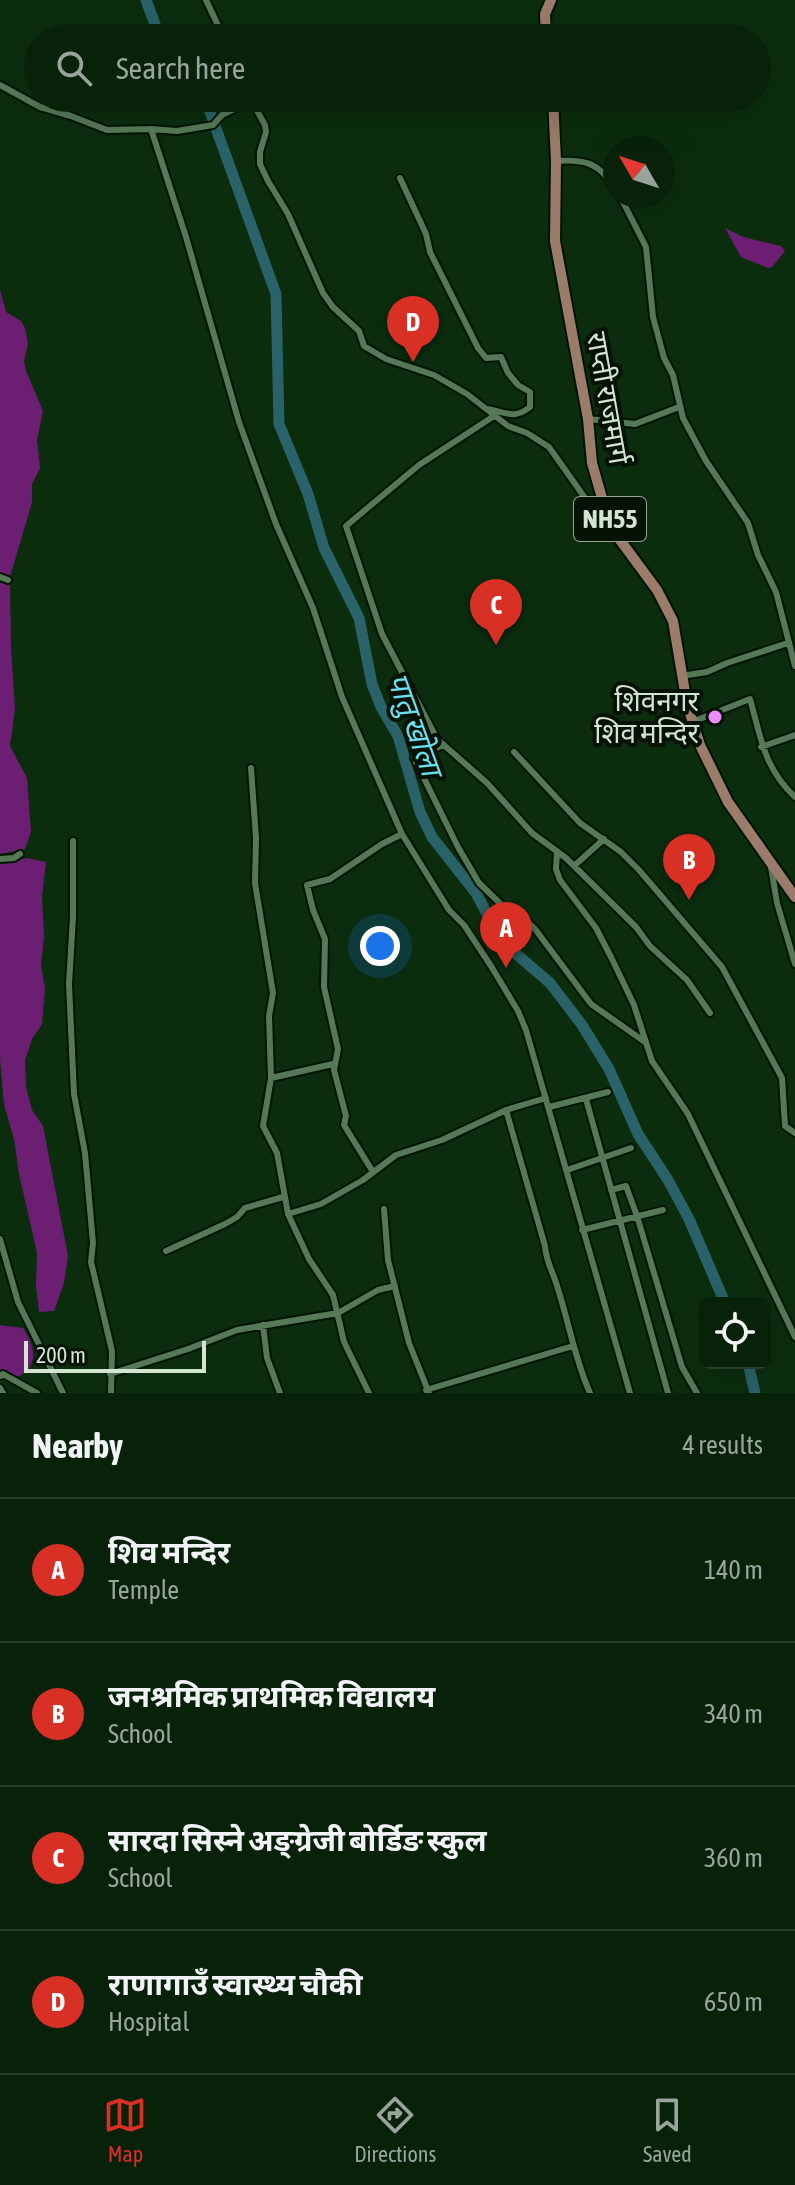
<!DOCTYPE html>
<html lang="en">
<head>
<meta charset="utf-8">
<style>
	body { margin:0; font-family:"Asap Condensed","Noto Sans Devanagari",sans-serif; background:#112a13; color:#f1f3f6 }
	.controls { position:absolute; right:24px; bottom:24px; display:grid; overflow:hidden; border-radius:12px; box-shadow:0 8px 32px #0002 }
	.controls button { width:72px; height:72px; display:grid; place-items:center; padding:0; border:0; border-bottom:2px solid #293f2b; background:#08220a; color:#f1f3f6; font:40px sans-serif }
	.compass { position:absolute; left:603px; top:136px; width:72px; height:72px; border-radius:50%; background:#08220a; box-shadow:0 8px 32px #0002; rotate:309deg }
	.scale { position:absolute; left:24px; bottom:20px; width:182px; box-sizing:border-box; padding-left:8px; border:4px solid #d1e5d1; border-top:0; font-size:22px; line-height:28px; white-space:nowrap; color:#d1e5d1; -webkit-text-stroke:6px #051205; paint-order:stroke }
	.you { position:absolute; left:380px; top:946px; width:28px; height:28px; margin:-20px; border:6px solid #fff; border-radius:50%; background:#1a73e8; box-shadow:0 0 0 12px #1a73e833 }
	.badge { display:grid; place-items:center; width:52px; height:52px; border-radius:50%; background:#d93025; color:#fff; font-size:26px; font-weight:700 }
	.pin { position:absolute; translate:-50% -66px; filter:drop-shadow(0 2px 4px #0008) }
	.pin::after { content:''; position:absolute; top:42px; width:28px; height:24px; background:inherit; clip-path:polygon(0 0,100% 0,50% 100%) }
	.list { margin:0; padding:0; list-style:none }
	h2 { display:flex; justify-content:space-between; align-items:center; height:104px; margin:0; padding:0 32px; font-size:34px }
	h2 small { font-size:26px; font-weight:400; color:#98a49c }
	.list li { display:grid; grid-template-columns:52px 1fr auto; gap:24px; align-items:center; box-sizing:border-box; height:144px; padding:0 32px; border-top:2px solid #293f2b }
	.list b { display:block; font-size:30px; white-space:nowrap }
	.list p { margin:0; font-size:26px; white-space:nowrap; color:#98a49c }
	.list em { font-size:26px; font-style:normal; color:#98a49c }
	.icon { flex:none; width:44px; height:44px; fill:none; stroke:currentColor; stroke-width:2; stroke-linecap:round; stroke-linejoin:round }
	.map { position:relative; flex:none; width:795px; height:1393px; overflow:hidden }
	.search { position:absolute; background:#08220a; box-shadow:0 8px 32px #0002; left:24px; right:24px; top:24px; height:88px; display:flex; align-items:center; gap:20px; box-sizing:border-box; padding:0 28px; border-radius:44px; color:#98a49c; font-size:30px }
	.sheet { height:680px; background:#08220a }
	nav { display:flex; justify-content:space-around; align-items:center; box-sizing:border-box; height:112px; border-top:2px solid #293f2b; background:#08220a; font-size:22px; color:#98a49c }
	nav a { display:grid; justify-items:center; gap:4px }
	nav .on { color:#d93025 }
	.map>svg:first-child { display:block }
</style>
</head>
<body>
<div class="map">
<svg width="795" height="1393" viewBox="0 0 795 1393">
	<rect width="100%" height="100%" fill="#0b2d0e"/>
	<path fill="#6c1f72" d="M725 228 743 237 781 246 785 251 772 267 768 268 741 257Z
		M0 290 6 312 21 321 25 328 28 344 24 361 26 371 43 411 37 439 40 468 32 484V502L10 577 0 572Z
		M0 581 10 585 11 648 15 709 10 746 27 778 31 832 25 849 0 854Z
		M27 858 46 862 42 897 44 937 41 966 45 988 42 1024 32 1039 25 1060 26 1087 32 1110 43 1126 68 1256 64 1283 54 1311 39 1312 36 1286 37 1253 19 1174 14 1139 4 1105 0 1058V864Z
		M0 1325 23 1328C35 1345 40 1368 17 1377L8 1372H0Z"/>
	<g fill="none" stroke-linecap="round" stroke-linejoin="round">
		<path stroke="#296268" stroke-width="11" d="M146 0 160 38
			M205 98 276 294 279 424 308 494 324 548 359 618 372 684 381 707 398 736 420 812 432 837 476 893 501 941 550 983 582 1025 609 1069 638 1134 668 1180 689 1219 725 1303
			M748 1363 755 1393"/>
		<g stroke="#001401" stroke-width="10">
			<path id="minor" d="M206 0 224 38
				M0 85 40 107 71 116 107 130 151 129 186 237 239 422 276 524 313 608 342 697 402 834 449 910 464 925 491 966 518 1011 526 1030 630 1393
				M250 98 265 125 266 132 260 152V164L268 181 288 214 323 293 333 307 359 331 364 346 386 359 434 375 467 394 508 426 527 433 549 447 585 498 603 510
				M151 129 177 131 213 125 222 115 236 108 253 104
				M556 161C586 159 599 163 615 188
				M400 178 426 234 430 252 478 348 486 358 501 357 508 373 518 385 530 392V407C514 420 505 412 487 409
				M620 196 646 247 653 317 664 358 673 375 683 418 706 461 748 523 758 555 776 592 795 666
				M494 416 419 465 346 526 382 634 437 739 487 783 532 833 566 858 636 927 650 946 687 980 710 1013
				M588 419 635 424 679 407
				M0 577 8 580
				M681 676 707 672 727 663 788 643
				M692 722 750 699C761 738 764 768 795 797
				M443 745 414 758 458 847 479 883 508 911 519 914 535 929 591 1004 645 1042
				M761 747 795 735
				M514 752 580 823 621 852 639 870 722 967 782 1078 785 1126 795 1133
				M251 768 256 838 255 883 273 993 269 1016 271 1078 263 1126 277 1153 288 1214 309 1259 333 1295 344 1342 369 1393
				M73 841V917L69 984 74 1094 85 1153 93 1243 91 1262 112 1351 111 1393
				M557 852 556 869 560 880 596 928 612 959 634 1005 652 1061 688 1114 795 1337
				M0 859 14 858 20 854
				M574 866 604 839
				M771 867 777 903 795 964
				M271 1078 333 1064
				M586 1099 668 1393
				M549 1107 608 1092
				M506 1110 545 1246C546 1263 554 1273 558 1289 569 1323 575 1360 590 1393
				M567 1170 631 1148
				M373 1172 344 1125 346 1116 334 1070 338 1049 324 987 325 939 313 910 307 885 330 879 382 844 402 834
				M611 1190 626 1186 637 1216 682 1367 697 1393
				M384 1209 388 1260 409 1343 429 1393
				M288 1214 321 1204 363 1180 396 1155 442 1140 506 1110 546 1098
				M582 1230 663 1210
				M0 1239 18 1302 63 1393
				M166 1251 225 1224 237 1217 245 1208 283 1197
				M263 1325 267 1358 280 1393
				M110 1374 188 1349 237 1330 338 1313 378 1290 395 1286
				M0 1376 3 1374 37 1393
				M0 1388 3 1393
				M426 1390 573 1346"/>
		</g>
		<g stroke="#001401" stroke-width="14">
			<path id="primary" d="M546 38 545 14 551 0
				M553 98 556 161 555 241 588 419 592 463 606 512 620 540 657 590 673 621 687 704 700 745 728 802 795 897"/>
		</g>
		<use href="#minor" stroke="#557956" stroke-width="6"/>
		<use href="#primary" stroke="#9b7b69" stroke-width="10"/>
	</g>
	<circle fill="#ef8bf6" stroke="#051205" stroke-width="3" cx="715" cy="717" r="8"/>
	<g text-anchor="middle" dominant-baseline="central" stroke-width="8" stroke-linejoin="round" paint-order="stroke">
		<rect fill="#051205" stroke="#94a694" stroke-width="2" x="574" y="497" width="72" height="44" rx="6"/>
		<g font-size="26" font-weight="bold" fill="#d1e5d1">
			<text x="610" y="519">NH55</text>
		</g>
		<g font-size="28" fill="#d1e5d1" stroke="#051205">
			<text transform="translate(608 398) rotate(80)">राप्ती राजमार्ग</text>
		</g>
		<g font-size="28" fill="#d1e5d1" stroke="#051205" text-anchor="end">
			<text x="699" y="701">शिवनगर<tspan x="699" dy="32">शिव मन्दिर</tspan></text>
		</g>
		<g font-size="30" font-style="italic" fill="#69e0ed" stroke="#051205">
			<text transform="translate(415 724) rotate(70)">पातु खोला</text>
		</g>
	</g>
</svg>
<div class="controls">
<button><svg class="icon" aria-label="locate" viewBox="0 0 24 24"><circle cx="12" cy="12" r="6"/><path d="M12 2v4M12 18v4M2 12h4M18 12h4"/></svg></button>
</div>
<svg class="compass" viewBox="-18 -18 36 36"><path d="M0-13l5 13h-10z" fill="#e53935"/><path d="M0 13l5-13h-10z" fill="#98a49c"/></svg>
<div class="scale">200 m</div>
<div class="you"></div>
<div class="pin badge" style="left:506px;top:968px">A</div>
<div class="pin badge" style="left:689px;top:900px">B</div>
<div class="pin badge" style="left:496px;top:645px">C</div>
<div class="pin badge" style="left:413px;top:362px">D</div>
<div class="search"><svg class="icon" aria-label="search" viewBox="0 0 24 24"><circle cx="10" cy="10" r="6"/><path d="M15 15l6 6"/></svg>Search here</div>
</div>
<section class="sheet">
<h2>Nearby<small>4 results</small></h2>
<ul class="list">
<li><span class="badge">A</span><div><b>शिव मन्दिर</b><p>Temple</p></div><em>140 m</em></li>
<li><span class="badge">B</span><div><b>जनश्रमिक प्राथमिक विद्यालय</b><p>School</p></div><em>340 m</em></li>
<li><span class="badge">C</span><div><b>सारदा सिस्ने अङ्ग्रेजी बोर्डिङ स्कुल</b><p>School</p></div><em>360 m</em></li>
<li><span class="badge">D</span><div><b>राणागाउँ स्वास्थ्य चौकी</b><p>Hospital</p></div><em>650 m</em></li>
</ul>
</section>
<nav>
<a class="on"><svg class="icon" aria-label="map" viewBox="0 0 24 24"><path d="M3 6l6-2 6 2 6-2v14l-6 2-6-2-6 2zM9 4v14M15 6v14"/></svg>Map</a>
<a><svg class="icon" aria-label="directions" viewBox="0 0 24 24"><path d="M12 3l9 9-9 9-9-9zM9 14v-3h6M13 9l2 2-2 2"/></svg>Directions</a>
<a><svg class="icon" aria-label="saved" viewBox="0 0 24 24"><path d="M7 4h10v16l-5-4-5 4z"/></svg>Saved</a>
</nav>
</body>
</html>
